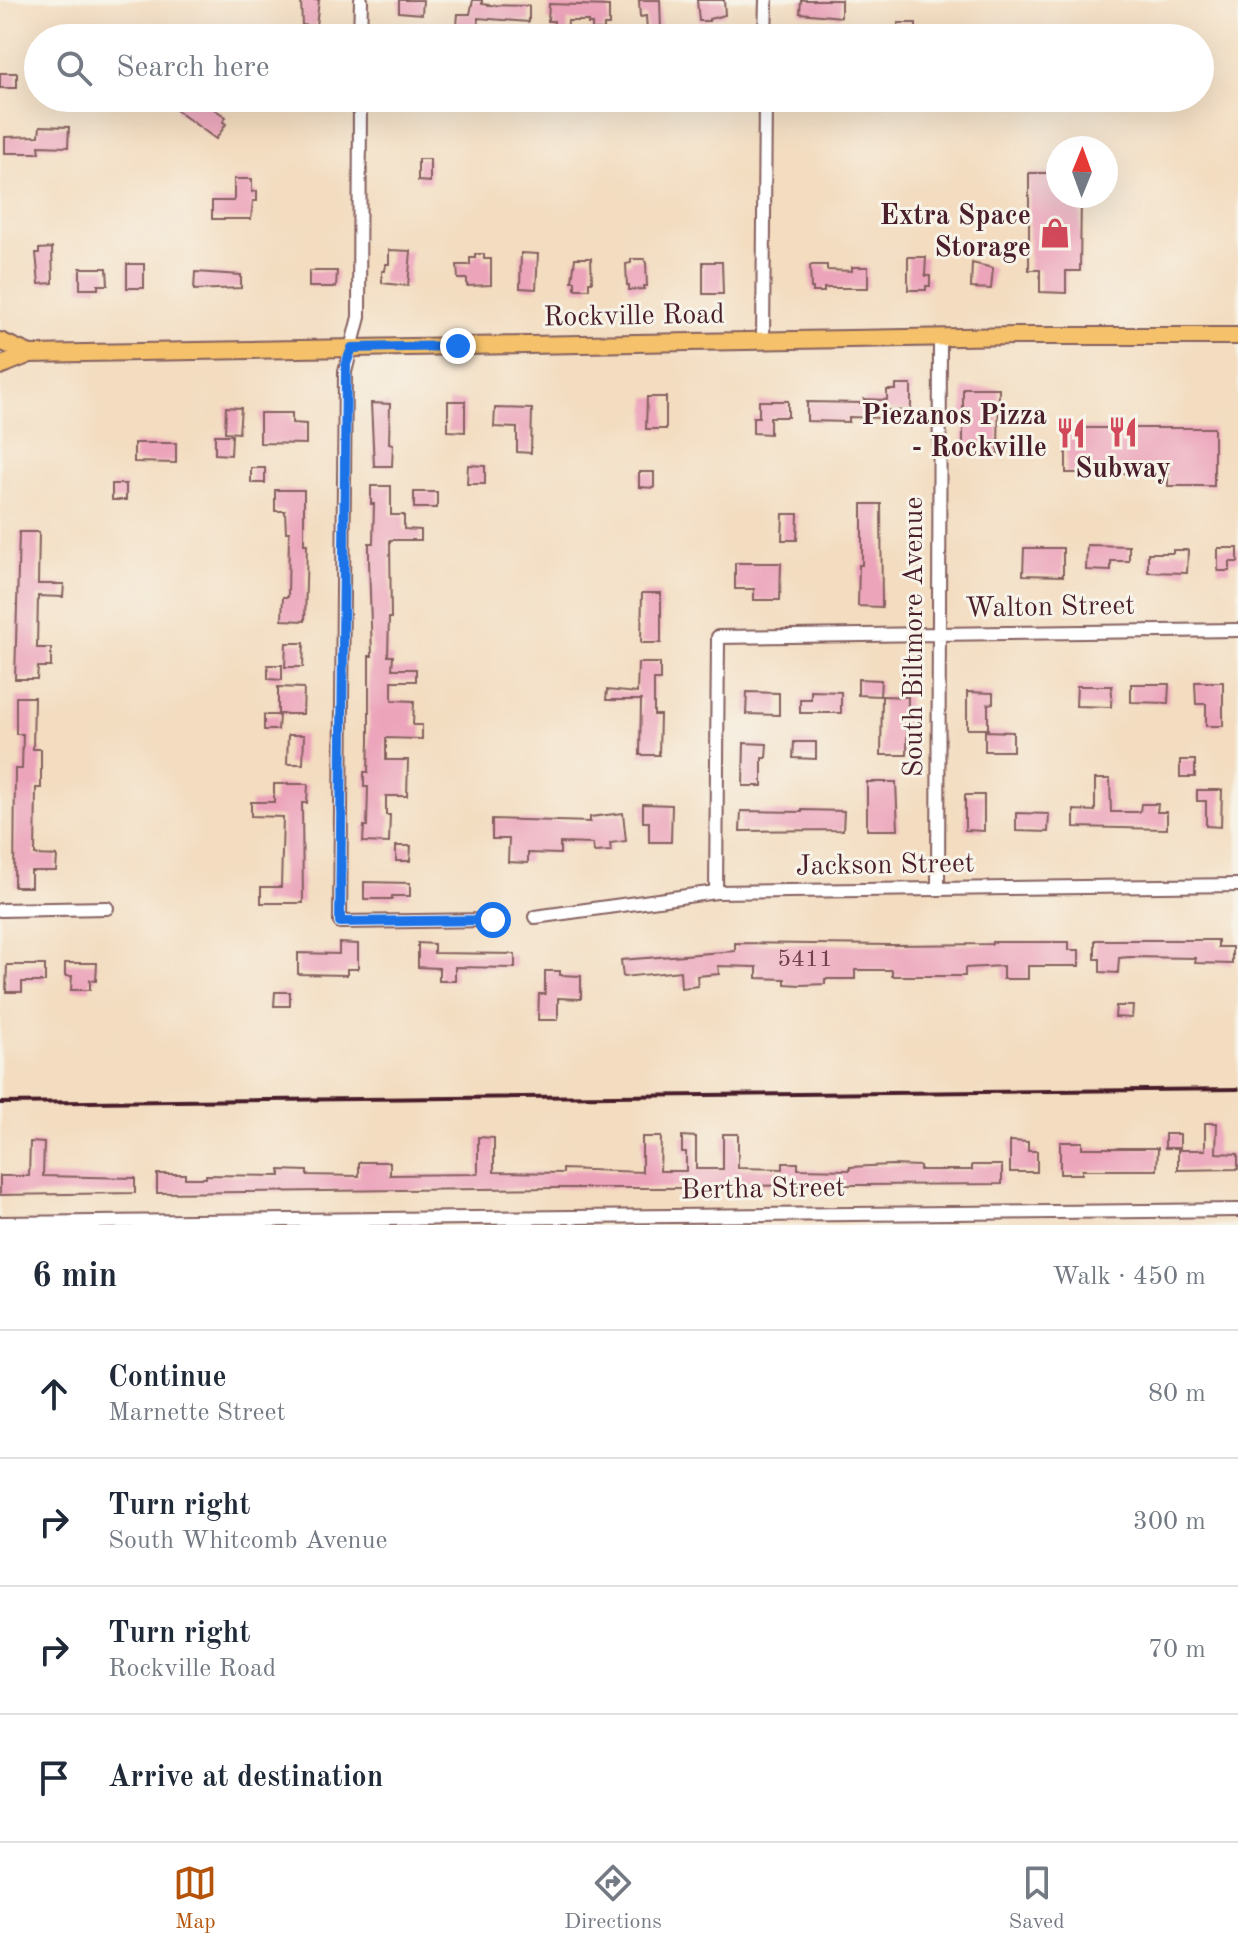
<!DOCTYPE html>
<html lang="en">
<head>
<meta charset="utf-8">
<style>
	body { margin:0; font-family:"Old Standard TT",serif; background:#f6f6f7; color:#1f2937 }
	.compass { position:absolute; left:1046px; top:136px; width:72px; height:72px; border-radius:50%; background:#fff; box-shadow:0 8px 32px #0002; rotate:1deg }
	.stop { position:absolute; width:24px; height:24px; margin:-18px; border:6px solid #1a73e8; border-radius:50%; background:#fff }
	.stop.end { background:#1a73e8; border-color:#fff; box-shadow:0 2px 8px #0008 }
	.list { margin:0; padding:0; list-style:none }
	h2 { display:flex; justify-content:space-between; align-items:center; height:104px; margin:0; padding:0 32px; font-size:34px }
	h2 small { font-size:26px; font-weight:400; color:#747a83 }
	.list li { display:grid; grid-template-columns:52px 1fr auto; gap:24px; align-items:center; box-sizing:border-box; height:128px; padding:0 32px; border-top:2px solid #e0e1e3 }
	.list b { display:block; font-size:30px; white-space:nowrap }
	.list p { margin:0; font-size:26px; white-space:nowrap; color:#747a83 }
	.list em { font-size:26px; font-style:normal; color:#747a83 }
	.icon { flex:none; width:44px; height:44px; fill:none; stroke:currentColor; stroke-width:2; stroke-linecap:round; stroke-linejoin:round }
	.map { position:relative; flex:none; width:1238px; height:1225px; overflow:hidden }
	.search { position:absolute; background:#fff; box-shadow:0 8px 32px #0002; left:24px; right:24px; top:24px; height:88px; display:flex; align-items:center; gap:20px; box-sizing:border-box; padding:0 28px; border-radius:44px; color:#747a83; font-size:30px }
	.sheet { height:616px; background:#fff }
	nav { display:flex; justify-content:space-around; align-items:center; box-sizing:border-box; height:112px; border-top:2px solid #e0e1e3; background:#fff; font-size:22px; color:#747a83 }
	nav a { display:grid; justify-items:center; gap:4px }
	nav .on { color:#b45309 }
	.map>svg:first-child { display:block }
</style>
</head>
<body>
<div class="map">
<svg width="1238" height="1225" viewBox="0 0 1238 1225">
	<rect width="100%" height="100%" fill="#f7f3e8"/>
	<filter id="ink" filterUnits="userSpaceOnUse"><feTurbulence type="fractalNoise" baseFrequency=".0125" numOctaves="2"/><feDisplacementMap in="SourceGraphic" scale="16" xChannelSelector="R" yChannelSelector="G"/><feConvolveMatrix kernelMatrix="1 2 1 2 8 2 1 2 1" color-interpolation-filters="sRGB"/></filter>
	<filter id="wash" filterUnits="userSpaceOnUse"><feTurbulence type="fractalNoise" baseFrequency=".006" numOctaves="4" result="noise"/><feDisplacementMap in="SourceGraphic" scale="32" xChannelSelector="R" yChannelSelector="G"/><feGaussianBlur stdDeviation="1.8" result="paint"/><feColorMatrix in="noise" values="0 0 0 0 0 0 0 0 0 0 0 0 0 0 0 0 0 1.4 0 .05"/><feComposite in="paint" operator="in"/></filter>
	<g filter="url(#wash)">
		<rect width="100%" height="100%" fill="#f3dcbf"/>
		<g id="blocks">
			<path fill="#eca4bb" d="M301 0H319L316 26 302 25Z
				M399 0H423L422 14 399 12Z
				M473 0H482V4L489 5 529 6V22L478 18V25H457L458 14H470Z
				M639 0H660L661 30H647L646 16 640 17Z
				M697 0H724L725 15 709 19V21H699Z
				M801 0H841V17L800 13Z
				M549 4 609 6V25H604V30H592V24H588V21H568L567 35H553L554 21H548Z
				M898 23H916V38H903V34L898 35Z
				M0 73H17V88H0Z
				M183 98H197L226 117 223 122 226 124 216 139 176 110Z
				M40 126 69 127 68 147 39 146 40 153H5V137L39 136Z
				M418 159H430V182L418 181Z
				M1029 173H1058V196H1081L1080 271H1066V293L1040 292V270H1029Z
				M234 179H252V192L257 191V201H253L251 219H212V201H234Z
				M52 248 53 283 39 284 36 253H39V249Z
				M389 250 411 251 408 286 382 283V271H385L386 264H389Z
				M521 253 538 254 536 289 520 288Z
				M475 254H484V259H491V285L467 286V279H458L457 265H470V258H475Z
				M908 257H926L925 276H930V286H926V290H908Z
				M575 258H591L592 282H589V289H575V281H572Z
				M631 259H644L646 263 647 286H644V289L629 290V285H627L626 264 631 263Z
				M703 262H722L723 294H703Z
				M972 263 993 268 991 289 971 288Z
				M127 264H144V288H127Z
				M810 265H827V270L852 271V267H868V288H824V292H813V288H811Z
				M80 268H107L108 285H98V289H80Z
				M309 271H337L336 287H309Z
				M195 272 241 275V288L194 290Z
				M896 385H911V411L882 410V418L849 417V422L807 421V402L864 403V399L887 400V390H896Z
				M963 388H999L998 454 963 453Z
				M647 397H666V429H646Z
				M448 401H465V432L448 431Z
				M759 401H788V417H770V434L753 433V417H759Z
				M371 403 390 404 389 443 393 444 392 466H374Z
				M226 407 241 408 239 433 225 432Z
				M495 408 532 409 531 453 517 452V428L494 427Z
				M260 413H292V423L306 424V444L260 443Z
				M1066 428H1214V486H1168V473H1066Z
				M215 435H232L231 455 215 454Z
				M134 443H176V463L134 462Z
				M468 465 485 466V484H467Z
				M251 468H265V483H251Z
				M639 472H654V488L639 487Z
				M112 484H126V500H112Z
				M371 486H391V515H404V529L421 530V540H390L391 618H389L388 656H393L392 669H416V681H392V700L414 701 413 725H422V739L386 738V760H408L407 796H386V815H390L389 843 363 842 364 826H367L368 787H364V772H368L369 741V656H372L369 562V543H373L374 504H371Z
				M275 490H304V544H307L305 621 282 620 283 597H288L289 532H286L285 511H275Z
				M414 492H437V508H414Z
				M862 504H881L882 607 858 606 859 565H862Z
				M783 514H798L797 540H782Z
				M19 532H39L38 584H64L63 597 38 596 37 648H51V667H38L37 679H15Z
				M1087 545 1129 546V561H1111V571L1086 570Z
				M1024 548H1063V576L1023 575Z
				M1218 548H1238V562H1230V571H1218Z
				M1173 550H1188L1187 573 1148 572V553H1173Z
				M735 563H781L780 600H754V589H735Z
				M642 593H661V643H641Z
				M286 643H304L303 667H285Z
				M638 663H660V680H654V715H660L659 755H640L641 700H606L607 690 637 693Z
				M268 665H282V680L268 679Z
				M858 679 881 680 880 696 858 695Z
				M1195 682H1223V726H1206V704H1196Z
				M1131 684H1169L1168 703 1131 702Z
				M1077 686H1112L1111 707 1076 706Z
				M278 687 304 688 303 714H278Z
				M811 691 841 692V713H800V699H811Z
				M747 692 779 693V715L746 714Z
				M967 692 993 693V703L988 704V729H967Z
				M882 696 908 697 907 755H881Z
				M16 697H34L33 749H41V788H36L35 855 57 856 56 871H31V887H14L15 769H22L23 734H16Z
				M264 715H279L278 730H264Z
				M985 731 1013 732V751H985Z
				M288 735H304L303 764H287Z
				M794 742H816V759L793 758Z
				M744 743 767 744 766 758H762V786H743Z
				M1180 760H1195V777H1180Z
				M1095 779H1110L1111 812H1140L1141 804H1158L1157 812H1167V829L1074 827V810L1095 811Z
				M867 782H896L898 830H867Z
				M274 784H308L307 803H302L303 903H261V887H281L283 817 251 816V802H274Z
				M1197 790H1222L1221 827 1206 826V801H1197Z
				M965 795H984V831L965 830Z
				M643 804 672 805 671 842H649V822H643Z
				M802 810 844 811 843 830 740 831 741 811 802 812Z
				M623 813 626 841 610 843 611 851 594 852 593 844 560 843V854L528 853V863L508 862 509 839H492V819L590 822V817Z
				M1016 813 1049 814 1048 832 1016 831Z
				M396 846H411L410 861H396Z
				M364 882 410 883V896H392V899H364Z
				M1095 940H1218V947H1232V964L1195 963 1196 958 1129 957 1119 958 1118 973 1100 972V959H1095Z
				M992 942H1069V950H1079V966H1028V979H1003V966L965 968V976H892V970H855V979H825V984L801 985 785 984V979L757 978V967L718 966 719 974 697 976 698 986 681 988 680 971 623 977 621 960 735 951V943L892 945 992 944Z
				M339 943 358 944V969H347V975L298 974V953L339 954Z
				M418 943 434 944V953L515 954V968L455 967V981H439V968L418 967Z
				M65 963H97L96 981 90 980V990H71L72 976H65Z
				M7 965H45V982H22V992H6Z
				M545 971H560V975L581 976V999L558 998V1020H538L539 994H545Z
				M275 992H290V1006H274Z
				M1116 1006H1133L1132 1018 1115 1017Z
				M1205 1123H1217L1216 1153 1238 1154V1169L1178 1170V1150H1205Z
				M723 1134H738V1168L783 1169V1163H798V1169L850 1170V1167L891 1165 920 1166V1170H972V1165H1002V1184L716 1186V1191H685V1188H552L157 1193V1174H185V1178H206V1175L280 1176V1170L307 1171V1175L359 1176V1162H390V1175L478 1174V1137L494 1138V1172L563 1173V1169L642 1172V1137H661L660 1171H686V1152H682V1136L696 1137V1169H723Z
				M1165 1134H1180V1148H1165Z
				M1010 1141 1028 1142V1151H1037V1172H1010Z
				M30 1142 44 1143 43 1176 135 1178V1193L0 1195V1176H29Z
				M1060 1142H1082V1148H1158L1157 1170H1082V1174H1060Z"/>
		</g>
	</g>
	<g filter="url(#ink)">
		<use href="#blocks" fill-opacity="0" stroke="#85615f" stroke-width="2"/>
		<g fill="none" stroke-linecap="round" stroke-linejoin="round">
			<g stroke="#85615f" stroke-width="16">
				<path id="minor" d="M360 38 361 0
					M765 38 766 0
					M360 98 359 317 345 372 340 922 493 920
					M763 341 765 98
					M938 889 940 338
					M716 892 718 637 1238 630
					M0 910 107 908
					M535 917 716 892 1238 885
					M0 1223 1238 1210"/>
			</g>
			<g stroke="#85615f" stroke-width="20">
				<path id="major" d="M0 341 30 354
					M0 366 30 354 1016 336H1238"/>
			</g>
			<use href="#minor" stroke="#fff" stroke-width="12"/>
			<use href="#major" stroke="#f5c16b" stroke-width="16"/>
			<path stroke="#4a1f2b" stroke-width="4" d="M0 1103 1238 1089"/>
		</g>
	</g>
	<g fill="none" stroke-linecap="round" stroke-linejoin="round" filter="url(#ink)">
		<path stroke="#1a73e8" stroke-width="10" d="M458 346 352 348 346 364 340 922 493 920"/>
	</g>
	<defs>
		<g id="shop-bare" transform="scale(2.4)"><path d="M-5-2.5h2.3a2.7 3.5 0 0 1 5.4 0H5L5.5 6h-11ZM-1.5-2.5h3a1.5 2.3 0 0 0-3 0Z" fill="#d1495b" stroke="#f7f3e8" stroke-width="2.5" paint-order="stroke"/></g>
		<g id="restaurant-bare" transform="scale(2.4)"><path d="M-5-6h1v4h1v-4h1v4h1v-4h1v5L-1.5 .5V6h-2V.5L-5-1ZM5-6V6H3V1.5H1.5Q1.5-4 5-6Z" fill="#d1495b" stroke="#f7f3e8" stroke-width="2.5" paint-order="stroke"/></g>
	</defs>
	<g fill-rule="evenodd">
		<use href="#shop-bare" x="1055" y="233"/>
		<use href="#restaurant-bare" x="1123" y="432"/>
		<use href="#restaurant-bare" x="1071" y="433"/>
	</g>
	<g text-anchor="middle" dominant-baseline="central" stroke-width="6" stroke-linejoin="round" paint-order="stroke">
		<g font-size="24" fill="#72404f">
			<text x="805" y="960">5411</text>
		</g>
		<g font-size="28" font-weight="bold" fill="#4a1f2b" stroke="#f7f3e8" text-anchor="end">
			<text x="1031" y="217">Extra Space<tspan x="1031" dy="32">Storage</tspan></text>
			<text x="1047" y="417">Piezanos Pizza<tspan x="1047" dy="32">- Rockville</tspan></text>
			<text x="1123" y="470" text-anchor="middle">Subway</text>
		</g>
		<g font-size="28" fill="#4a1f2b" stroke="#f7f3e8">
			<text transform="translate(634 317) rotate(-1)">Rockville Road</text>
			<text transform="translate(1050 608) rotate(-1)">Walton Street</text>
			<text transform="translate(915 637) rotate(-90)">South Biltmore Avenue</text>
			<text transform="translate(885 866) rotate(-1)">Jackson Street</text>
			<text transform="translate(763 1190) rotate(-1)">Bertha Street</text>
		</g>
	</g>
</svg>
<svg class="compass" viewBox="-18 -18 36 36"><path d="M0-13l5 13h-10z" fill="#e53935"/><path d="M0 13l5-13h-10z" fill="#747a83"/></svg>
<div class="stop" style="left:493px;top:920px"></div>
<div class="stop end" style="left:458px;top:346px"></div>
<div class="search"><svg class="icon" aria-label="search" viewBox="0 0 24 24"><circle cx="10" cy="10" r="6"/><path d="M15 15l6 6"/></svg>Search here</div>
</div>
<section class="sheet">
<h2>6 min<small>Walk · 450 m</small></h2>
<ul class="list">
<li><svg class="icon" aria-label="ahead" viewBox="0 0 24 24"><path d="M12 20V5M6 11l6-6 6 6"/></svg><div><b>Continue</b><p>Marnette Street</p></div><em>80 m</em></li>
<li><svg class="icon" aria-label="right" viewBox="0 0 24 24"><path d="M7 20v-9h11M14 6l5 5-5 5"/></svg><div><b>Turn right</b><p>South Whitcomb Avenue</p></div><em>300 m</em></li>
<li><svg class="icon" aria-label="right" viewBox="0 0 24 24"><path d="M7 20v-9h11M14 6l5 5-5 5"/></svg><div><b>Turn right</b><p>Rockville Road</p></div><em>70 m</em></li>
<li><svg class="icon" aria-label="arrive" viewBox="0 0 24 24"><path d="M6 21V4h12l-3 4 3 4H6"/></svg><div><b>Arrive at destination</b></div></li>
</ul>
</section>
<nav>
<a class="on"><svg class="icon" aria-label="map" viewBox="0 0 24 24"><path d="M3 6l6-2 6 2 6-2v14l-6 2-6-2-6 2zM9 4v14M15 6v14"/></svg>Map</a>
<a><svg class="icon" aria-label="directions" viewBox="0 0 24 24"><path d="M12 3l9 9-9 9-9-9zM9 14v-3h6M13 9l2 2-2 2"/></svg>Directions</a>
<a><svg class="icon" aria-label="saved" viewBox="0 0 24 24"><path d="M7 4h10v16l-5-4-5 4z"/></svg>Saved</a>
</nav>
</body>
</html>
